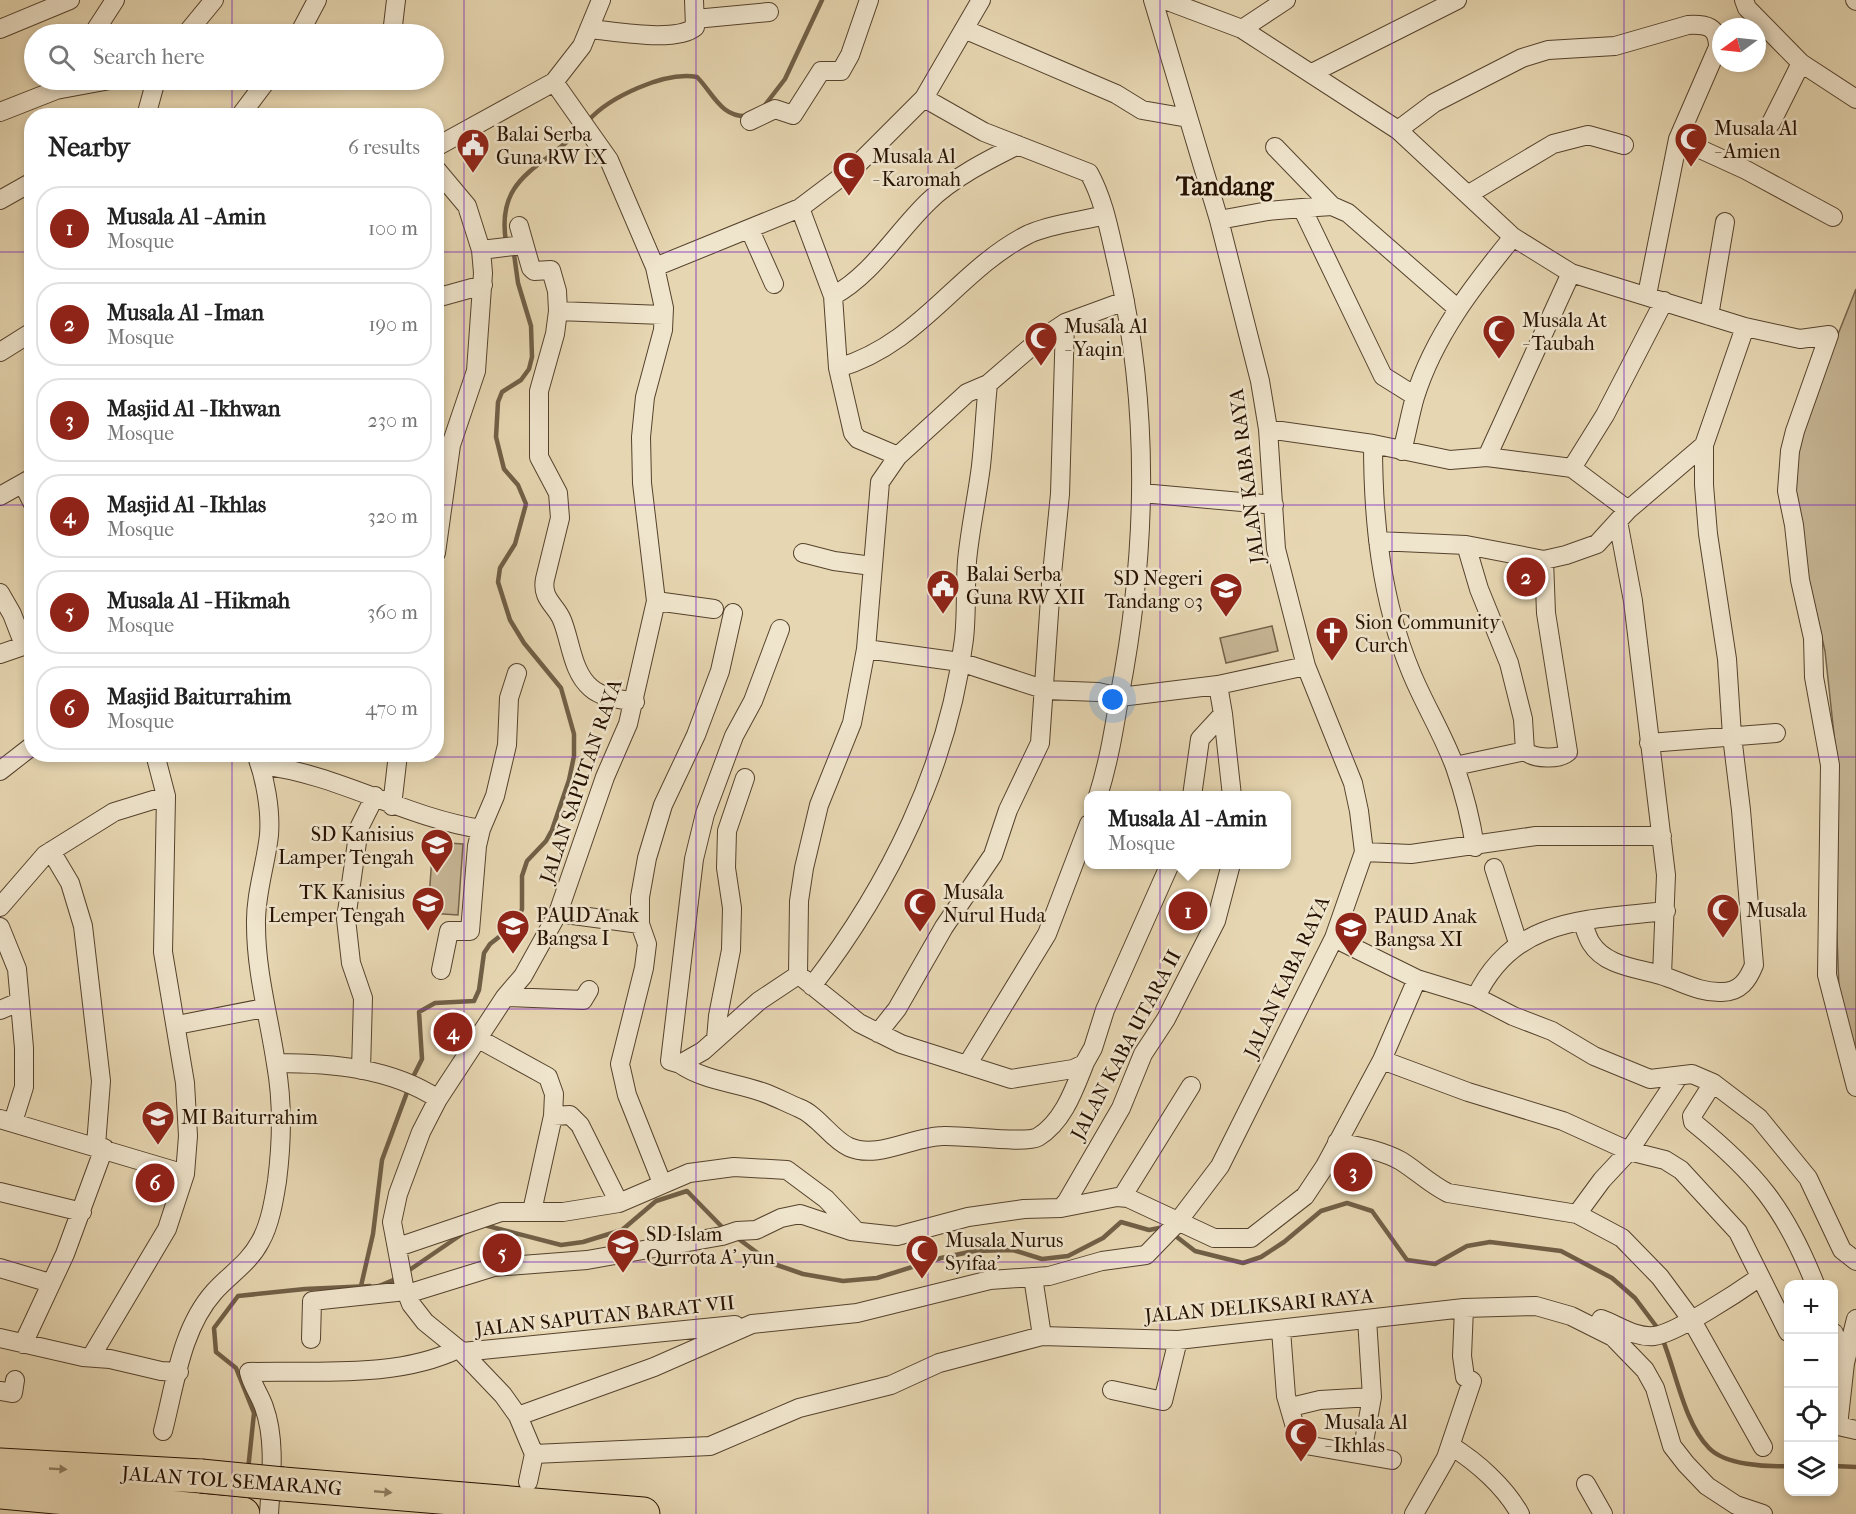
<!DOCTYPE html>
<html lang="en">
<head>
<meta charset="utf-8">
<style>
	body { margin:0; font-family:"IM FELL French Canon",serif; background:#f6f6f6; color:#222 }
	.controls { position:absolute; right:18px; bottom:18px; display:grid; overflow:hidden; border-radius:12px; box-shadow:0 3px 9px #0003 }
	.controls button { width:54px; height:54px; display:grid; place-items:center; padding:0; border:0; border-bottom:2px solid #e0e0e0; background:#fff; color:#222; font:30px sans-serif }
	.compass { position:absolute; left:1712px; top:18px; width:54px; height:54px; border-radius:50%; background:#fff; box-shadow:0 3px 9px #0003; rotate:255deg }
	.you { position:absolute; left:1113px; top:700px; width:21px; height:21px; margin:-15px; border:4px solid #fff; border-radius:50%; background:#1a73e8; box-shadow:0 0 0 9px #1a73e833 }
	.badge { display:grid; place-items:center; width:39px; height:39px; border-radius:50%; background:#8f2418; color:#fff; font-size:20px; font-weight:700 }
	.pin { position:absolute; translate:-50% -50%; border:3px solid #fff; box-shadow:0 2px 6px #0006 }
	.popup { position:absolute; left:1084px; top:791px; width:207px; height:78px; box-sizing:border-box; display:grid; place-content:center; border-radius:12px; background:#fff; filter:drop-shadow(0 2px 4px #0005); font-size:20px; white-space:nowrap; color:#767676 }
	.popup b { font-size:22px; color:#222 }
	.popup::after { content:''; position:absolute; left:50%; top:100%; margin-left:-12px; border:12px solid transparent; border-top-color:#fff }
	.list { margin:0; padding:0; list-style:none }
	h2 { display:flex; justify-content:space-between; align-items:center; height:78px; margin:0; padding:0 24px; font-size:26px }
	h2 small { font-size:20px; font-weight:400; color:#767676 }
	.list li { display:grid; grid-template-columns:39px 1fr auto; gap:18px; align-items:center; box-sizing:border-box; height:84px; margin:0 12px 12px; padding:0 12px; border:2px solid #e0e0e0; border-radius:24px }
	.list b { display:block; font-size:22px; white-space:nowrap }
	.list p { margin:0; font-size:20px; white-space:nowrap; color:#767676 }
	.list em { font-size:20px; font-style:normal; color:#767676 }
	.icon { flex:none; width:33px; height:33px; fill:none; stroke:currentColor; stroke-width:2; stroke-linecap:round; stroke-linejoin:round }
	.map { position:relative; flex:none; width:1856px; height:1514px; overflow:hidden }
	.search { position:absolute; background:#fff; box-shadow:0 3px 9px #0003; left:24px; top:24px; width:420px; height:66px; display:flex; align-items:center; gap:15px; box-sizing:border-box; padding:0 21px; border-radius:33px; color:#767676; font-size:22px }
	.panel { position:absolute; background:#fff; box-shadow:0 3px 9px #0003; left:24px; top:108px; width:420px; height:654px; border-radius:24px }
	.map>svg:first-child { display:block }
</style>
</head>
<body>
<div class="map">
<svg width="1856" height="1514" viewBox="0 0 1856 1514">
	<rect width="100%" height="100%" fill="#e6d6b1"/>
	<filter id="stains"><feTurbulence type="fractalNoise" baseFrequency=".00333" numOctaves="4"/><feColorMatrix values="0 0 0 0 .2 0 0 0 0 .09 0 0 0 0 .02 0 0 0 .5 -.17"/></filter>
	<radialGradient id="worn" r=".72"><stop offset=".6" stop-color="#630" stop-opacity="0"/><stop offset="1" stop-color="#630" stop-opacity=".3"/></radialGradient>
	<path fill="#c5b493" stroke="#75624a" stroke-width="1.5" d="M1856 289V1060L1839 990 1833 831 1836 753 1825 651 1800 540 1791 472 1823 372Z
		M1272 626 1278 651 1226 663 1220 638Z
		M433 842 463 844 458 915 428 913Z"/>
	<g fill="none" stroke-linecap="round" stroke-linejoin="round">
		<path stroke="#715f46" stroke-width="4.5" d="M765 105 785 79 822 0
			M588 121C609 97 665 71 697 77 713 93 721 118 748 116
			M506 242C495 174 546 168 580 129
			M412 1079 422 1059 419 1012 435 1003 474 1001 479 990 484 953 490 944 517 923 522 909V876L527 861 546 841 552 830 569 780 574 756V734L561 688 524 643 510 620 498 582 500 568 515 544 526 504 518 485 504 469 496 437 498 402 502 392 521 380 529 369 532 357 531 326 518 283 514 254 511 251
			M484 1225 561 1245 583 1242 622 1230 656 1201 687 1191 724 1229
			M1173 1234 1195 1251 1243 1263 1261 1257 1284 1242 1321 1211 1347 1203 1372 1211 1407 1260 1435 1264 1467 1246 1490 1242 1561 1251 1612 1278 1635 1298 1659 1330
			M736 1237 771 1263 803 1274 843 1281 877 1278 941 1258 974 1251 1013 1250 1042 1259 1068 1256 1103 1238 1121 1222 1149 1230 1164 1227
			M405 1273 465 1232
			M361 1286 373 1234 382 1160 409 1087
			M379 1286 398 1278
			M1662 1338C1676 1371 1684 1423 1709 1448 1725 1465 1767 1467 1788 1466
			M1834 1466 1856 1467
			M248 1470 254 1413 236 1368 216 1352 214 1328 238 1296 305 1289 370 1286"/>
		<g stroke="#55422c" stroke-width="20">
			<path id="minor" d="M1165 0 1242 29 1398 130 1513 237 1571 273 1745 327 1800 339 1829 335 1795 431 1790 451 1787 491 1794 525 1800 580 1813 638 1814 677 1830 765 1827 975 1856 1087
				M1744 0 1747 8 1801 63 1856 99
				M1855 0 1856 1
				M695 19 769 12
				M0 29 70 0
				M589 29C614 31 676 43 695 27L694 0
				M964 29 1116 94 1142 110 1188 118
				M1242 29 1286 0
				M93 34 115 0
				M186 34 214 0
				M299 34 317 0
				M392 34 396 0
				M1312 73 1457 0
				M924 98 984 132 1089 173C1105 202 1110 235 1118 268 1150 409 1147 552 1120 693 1114 729 1109 761 1098 796
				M0 112 56 90 110 80
				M146 116 156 80
				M240 116 267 80
				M750 121 775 109 793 115 821 71H841L850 55 869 0
				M1771 123 1801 63
				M1398 130 1434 103 1522 58 1548 50 1615 46 1688 25C1706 24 1718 26 1718 47L1678 139 1647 295
				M1678 139 1746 170 1833 217
				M436 147 554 82 582 46 601 0
				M1275 147 1332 206
				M436 169 467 206 481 250 483 273 476 371 451 445 436 553
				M1469 194 1553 144 1588 135 1624 145
				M0 200 32 182
				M800 208 833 296 838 368 853 433 858 439 898 456
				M1302 208 1332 206 1348 213 1458 309
				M1219 220 1268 211 1302 208 1383 376 1415 396
				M519 226 531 268 534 271 551 270 557 291 558 311 555 334 539 391V457L558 493 560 518 545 579C541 599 556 605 562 620 571 642 572 672 591 688 602 698 621 699 635 702
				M750 230 774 284
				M481 250 523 245
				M655 267 800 208 857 165 924 98 981 0
				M833 296C873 274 895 234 928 202 952 178 988 160 1018 145
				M436 298 483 285
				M558 311 663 315
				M1709 316 1725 222
				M0 352 32 332
				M838 368C922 343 957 270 1029 234 1051 224 1082 221 1105 215
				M1268 429 1373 444 1450 460 1487 457 1572 468 1628 510
				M1373 444C1373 521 1381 600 1411 672 1424 704 1443 734 1455 767 1464 793 1471 820 1475 847
				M1402 451C1407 433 1410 414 1415 397 1434 336 1473 286 1513 237
				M1487 457 1571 273
				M1572 468 1605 415 1664 301
				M23 484 32 502
				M1142 493 1274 505
				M0 496 32 478
				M1618 521 1633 601 1666 875 1662 975
				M1378 541 1466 545 1544 560 1566 555 1597 544 1628 510 1704 445
				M1466 545 1479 589 1509 663 1523 719 1525 751
				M803 553 834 561 872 566
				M0 593 12 614 24 645
				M656 601 714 609
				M780 629 753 701 734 736 705 814 694 859 670 1061 680 1064 703 1051 759 1001 798 975
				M866 649 960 662 1046 690 1098 692 1120 697 1218 685 1306 666
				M0 654 32 643
				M1223 714 1232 796
				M1649 743 1776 733
				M1525 751C1534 759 1559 760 1568 752L1546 613 1544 560
				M261 765C338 774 404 817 481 829
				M1455 766 1525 751
				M0 771 32 746
				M1192 796 1200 739 1223 714 1218 685
				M392 806 398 754
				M51 851 70 883 83 926 101 1081 96 1145
				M1364 852 1411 854 1536 836H1662
				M1494 868 1518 943
				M0 907 45 855 114 812 166 796
				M558 913 640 924
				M1582 921C1585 928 1587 937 1591 943 1605 966 1637 968 1660 975 1681 981 1699 993 1722 992 1740 992 1748 980 1754 965L1741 810 1732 736 1727 659 1708 534 1704 485V445L1745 327
				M0 927 17 969 24 1048V1087L13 1122
				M1334 938 1417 979 1476 997 1513 1016 1552 1031 1594 1056 1650 1079 1692 1074 1713 1083 1759 1118 1808 1178 1842 1250 1856 1261
				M441 970 449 931H470L477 846 481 829 495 796 507 745 509 698 517 673
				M798 975 799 901 804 868 819 805 852 723 866 649 880 482 898 456 967 393 988 384 1038 341 1065 323 1125 301
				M804 979 859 1023 901 1044 1011 1079 1073 1069 1084 1064 1093 1048 1105 1010 1170 864
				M812 986C889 886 949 765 964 639 967 613 965 587 967 561 970 529 977 498 981 466 984 439 985 412 988 384
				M505 997 583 1000 589 990
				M1476 997C1514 916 1589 920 1666 911
				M0 1010 19 1002
				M177 1025 264 1008
				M878 1033 897 1009 944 927 993 855 1008 810 1040 743 1051 584 1060 494 1065 323
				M477 1038 548 1077 554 1094 553 1116
				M716 1039 718 1016 731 950 732 908 726 868 727 831 745 778
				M1382 1060 1468 1092 1563 1121 1629 1151 1665 1160 1681 1170 1738 1232 1788 1332
				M276 1063C332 1063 391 1068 438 1099
				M680 1064C705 1081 734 1082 762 1092 774 1096 787 1103 799 1108 818 1115 831 1139 849 1147 878 1160 914 1136 943 1136 965 1135 1025 1144 1038 1137 1063 1122 1074 1090 1084 1065
				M967 1065 1047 934 1089 824
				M361 1070 363 998 351 963 346 919 359 828 375 796
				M1713 1083 1692 1116 1693 1122C1756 1173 1785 1208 1815 1284
				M0 1119 185 1174
				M1337 1142C1360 1147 1381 1150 1401 1161 1417 1171 1430 1184 1448 1193L1577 1214 1622 1238 1660 1277 1691 1319 1763 1447
				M662 1183 627 1095 620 1064 644 968 647 944 640 924V897L647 858 663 805 696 735 720 671 733 613
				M0 1192 82 1212
				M1122 1197 1191 1086
				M1061 1208 1067 1201 1121 1108 1143 1054 1166 1019 1216 921 1231 864
				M532 1211 553 1116 570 1115 580 1125 619 1203
				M1577 1214 1602 1180 1629 1151 1679 1076
				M398 1247 501 1212H563L619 1203 689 1173 734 1167 787 1170 826 1199 857 1232
				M0 1268 50 1283
				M1033 1277 1042 1336
				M407 1294 494 1267 587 1260 722 1236 737 1231 756 1230 781 1218 800 1214 851 1231 897 1236 968 1217 1024 1209 1061 1208 1117 1197 1128 1198 1214 1238H1251L1305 1196 1325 1166 1382 1060 1417 979
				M1601 1319C1618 1325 1635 1338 1654 1336 1675 1334 1740 1291 1760 1277
				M1281 1330 1286 1396 1300 1444 1392 1460
				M1834 1333 1845 1363
				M0 1338 83 1357 110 1359 161 1371 179 1372
				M311 1339 312 1301 406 1291
				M23 1344 65 1254 104 1148
				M462 1352 735 1325
				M91 1357 167 1229 185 1174 188 1136 185 1083 163 952 166 796 155 754
				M1112 1390 1163 1401 1178 1340
				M0 1391 13 1393 15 1380
				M1291 1407 1320 1400 1372 1397
				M518 1416 654 1367 752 1324 857 1313 990 1280 1049 1276 1102 1261 1146 1255 1176 1224 1220 1166 1334 938 1364 852 1359 811 1353 783 1306 666 1276 549 1268 429 1260 381 1219 220 1153 0
				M1834 1425 1856 1430
				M1838 1426 1845 1363 1856 1319
				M163 1431C175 1385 181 1329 214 1292 229 1275 249 1263 260 1242 270 1225 274 1200 277 1181 282 1142 283 1103 276 1064 269 1017 256 972 256 925 255 895 266 864 269 835 271 810 265 777 256 754
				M1451 1446C1477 1462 1505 1487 1520 1514
				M1362 1453 1372 1397 1367 1319
				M534 1454 518 1416 503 1395 462 1352 425 1322 411 1304 404 1286 392 1222 398 1194 421 1132 438 1099 505 997 523 976 558 913 605 777 628 724 656 601 642 483 641 437 645 397 663 330 664 308 655 267 609 160 554 82
				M534 1454 710 1446 799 1408 891 1385 939 1363 1042 1336 1178 1340 1464 1308 1536 1306 1571 1316 1613 1337 1645 1370 1655 1388 1672 1446 1686 1464 1707 1486 1736 1505 1763 1514
				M528 1482 534 1454
				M1586 1484 1603 1514
				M269 1514C271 1480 276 1440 264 1407 260 1395 252 1385 249 1372 316 1370 396 1379 458 1349
				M1414 1514 1446 1458 1472 1381 1465 1377 1462 1356 1464 1308"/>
		</g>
		<g stroke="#251000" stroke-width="35">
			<path id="motorway" d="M0 1465 201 1476
				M283 1484 643 1514
				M0 1492 243 1514"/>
		</g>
		<use href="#minor" stroke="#efe4cc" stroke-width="18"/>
		<use href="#motorway" stroke="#e6d6b1" stroke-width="33"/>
		<g stroke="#251000" stroke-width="35" stroke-linecap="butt">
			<path id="motorway-bridge" d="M201 1476 283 1484"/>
		</g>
		<use href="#motorway-bridge" stroke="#e6d6b1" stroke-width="33"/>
	</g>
	<defs><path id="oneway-solid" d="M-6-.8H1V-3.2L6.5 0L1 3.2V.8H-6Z" transform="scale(1.5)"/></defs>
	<g fill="#8f7d61">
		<use href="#oneway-solid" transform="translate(58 1469) rotate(3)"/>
		<use href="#oneway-solid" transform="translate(383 1492) rotate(5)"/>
	</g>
	<path fill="none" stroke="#7b2cbf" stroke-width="1.5" stroke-opacity="0.55" d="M232 0V34M464 0V1514M696 0V1514M928 0V1514M1160 0V1514M1392 0V1514M1624 0V1514M232 80V116M0 252H32M436 252H1856M0 505H32M436 505H1856M232 754V1514M0 757H1856M0 1009H1856M0 1262H1856"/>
	<defs>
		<g id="mosque-pin" transform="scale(1.725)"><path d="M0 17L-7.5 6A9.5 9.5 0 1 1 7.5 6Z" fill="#8f2418" stroke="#efe4cc"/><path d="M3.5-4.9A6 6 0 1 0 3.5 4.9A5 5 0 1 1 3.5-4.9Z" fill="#fff"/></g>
		<g id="civic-pin" transform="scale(1.725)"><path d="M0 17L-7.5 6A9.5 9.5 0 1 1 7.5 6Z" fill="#8f2418" stroke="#efe4cc"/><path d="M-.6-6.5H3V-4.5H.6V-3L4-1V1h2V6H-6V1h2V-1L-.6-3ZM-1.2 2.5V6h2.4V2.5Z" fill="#fff"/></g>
		<g id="school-pin" transform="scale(1.725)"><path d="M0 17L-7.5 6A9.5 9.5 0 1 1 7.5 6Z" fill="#8f2418" stroke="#efe4cc"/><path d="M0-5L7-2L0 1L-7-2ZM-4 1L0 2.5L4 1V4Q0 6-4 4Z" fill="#fff"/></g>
		<g id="church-pin" transform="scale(1.725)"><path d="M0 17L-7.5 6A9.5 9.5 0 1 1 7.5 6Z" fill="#8f2418" stroke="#efe4cc"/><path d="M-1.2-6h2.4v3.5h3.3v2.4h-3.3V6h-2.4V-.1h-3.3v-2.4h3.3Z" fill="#fff"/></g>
	</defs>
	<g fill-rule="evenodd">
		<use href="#mosque-pin" x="1691" y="139"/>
		<use href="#civic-pin" x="473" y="145"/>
		<use href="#mosque-pin" x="849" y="168"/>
		<use href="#mosque-pin" x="1499" y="331"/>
		<use href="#mosque-pin" x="1041" y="338"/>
		<use href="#civic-pin" x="943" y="586"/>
		<use href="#school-pin" x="1226" y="589"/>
		<use href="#church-pin" x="1332" y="633"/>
		<use href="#school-pin" x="437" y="845"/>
		<use href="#school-pin" x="428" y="903"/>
		<use href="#mosque-pin" x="920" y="904"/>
		<use href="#mosque-pin" x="1723" y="910"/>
		<use href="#school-pin" x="513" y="926"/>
		<use href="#school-pin" x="1351" y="928"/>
		<use href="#school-pin" x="158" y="1117"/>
		<use href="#school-pin" x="623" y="1245"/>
		<use href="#mosque-pin" x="922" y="1251"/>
		<use href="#mosque-pin" x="1301" y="1434"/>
	</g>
	<g text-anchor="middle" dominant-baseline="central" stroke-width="5" stroke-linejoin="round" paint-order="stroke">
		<g font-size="20" fill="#251000" stroke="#efe4cc" text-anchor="start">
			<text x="1714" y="128">Musala Al<tspan x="1714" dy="23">- Amien</tspan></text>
			<text x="496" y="134">Balai Serba<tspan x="496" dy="23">Guna RW IX</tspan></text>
			<text x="872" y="156">Musala Al<tspan x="872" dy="23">- Karomah</tspan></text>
			<text x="1522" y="320">Musala At<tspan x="1522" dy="23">- Taubah</tspan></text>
			<text x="1064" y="326">Musala Al<tspan x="1064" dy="23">- Yaqin</tspan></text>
			<text x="966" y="574">Balai Serba<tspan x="966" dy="23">Guna RW XII</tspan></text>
			<text x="1203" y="578" text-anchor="end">SD Negeri<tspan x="1203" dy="23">Tandang 03</tspan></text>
			<text x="1355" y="622">Sion Community<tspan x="1355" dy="23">Curch</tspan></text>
			<text x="414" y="834" text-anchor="end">SD Kanisius<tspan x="414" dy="23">Lamper Tengah</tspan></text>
			<text x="405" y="892" text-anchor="end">TK Kanisius<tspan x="405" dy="23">Lemper Tengah</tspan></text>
			<text x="943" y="892">Musala<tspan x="943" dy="23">Nurul Huda</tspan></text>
			<text x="1746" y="910">Musala</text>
			<text x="536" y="915">PAUD Anak<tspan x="536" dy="23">Bangsa I</tspan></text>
			<text x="1374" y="916">PAUD Anak<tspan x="1374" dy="23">Bangsa XI</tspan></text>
			<text x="181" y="1117">MI Baiturrahim</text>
			<text x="646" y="1234">SD Islam<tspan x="646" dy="23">Qurrota A' yun</tspan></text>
			<text x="945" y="1240">Musala Nurus<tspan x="945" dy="23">Syifaa'</tspan></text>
			<text x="1324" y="1422">Musala Al<tspan x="1324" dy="23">- Ikhlas</tspan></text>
		</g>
		<g font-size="20" fill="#251000" stroke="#efe4cc">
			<text transform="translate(1247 476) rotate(-97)">JALAN KABA RAYA</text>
			<text transform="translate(581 781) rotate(-71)">JALAN SAPUTAN RAYA</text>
			<text transform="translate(1287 977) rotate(-65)">JALAN KABA RAYA</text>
			<text transform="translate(1126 1045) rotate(-62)">JALAN KABA UTARA II</text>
			<text transform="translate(1259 1306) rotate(-5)">JALAN DELIKSARI RAYA</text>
			<text transform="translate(605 1316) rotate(-6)">JALAN SAPUTAN BARAT VII</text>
			<text transform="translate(232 1481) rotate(4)">JALAN TOL SEMARANG</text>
		</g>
		<g font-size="26" font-weight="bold" fill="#251000" stroke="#efe4cc">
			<text x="1225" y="186">Tandang</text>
		</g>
	</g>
	<rect width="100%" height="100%" filter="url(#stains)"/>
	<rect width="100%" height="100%" fill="url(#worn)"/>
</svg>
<div class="controls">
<button>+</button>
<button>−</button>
<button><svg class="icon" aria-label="locate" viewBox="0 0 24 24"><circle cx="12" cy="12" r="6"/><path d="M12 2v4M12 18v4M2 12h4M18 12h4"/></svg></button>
<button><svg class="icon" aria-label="layers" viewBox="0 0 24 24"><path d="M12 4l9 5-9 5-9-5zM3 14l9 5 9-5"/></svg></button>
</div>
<svg class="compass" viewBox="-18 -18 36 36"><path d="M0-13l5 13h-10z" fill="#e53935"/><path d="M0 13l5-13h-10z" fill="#767676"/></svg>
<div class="you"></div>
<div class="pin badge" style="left:1188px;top:911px">1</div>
<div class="popup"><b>Musala Al - Amin</b>Mosque</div>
<div class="pin badge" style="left:1526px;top:577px">2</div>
<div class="pin badge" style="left:1353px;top:1172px">3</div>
<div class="pin badge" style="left:453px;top:1032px">4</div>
<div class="pin badge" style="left:502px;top:1253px">5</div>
<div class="pin badge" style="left:155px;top:1183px">6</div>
<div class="search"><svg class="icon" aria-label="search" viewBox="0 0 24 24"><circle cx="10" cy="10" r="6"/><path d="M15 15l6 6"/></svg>Search here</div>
<section class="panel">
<h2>Nearby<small>6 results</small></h2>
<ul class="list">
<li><span class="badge">1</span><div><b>Musala Al - Amin</b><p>Mosque</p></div><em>100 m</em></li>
<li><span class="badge">2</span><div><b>Musala Al - Iman</b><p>Mosque</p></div><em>190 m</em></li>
<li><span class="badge">3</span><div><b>Masjid Al - Ikhwan</b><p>Mosque</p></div><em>230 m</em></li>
<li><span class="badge">4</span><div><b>Masjid Al - Ikhlas</b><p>Mosque</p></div><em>320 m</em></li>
<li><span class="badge">5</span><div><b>Musala Al - Hikmah</b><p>Mosque</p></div><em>360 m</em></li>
<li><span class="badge">6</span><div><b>Masjid Baiturrahim</b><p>Mosque</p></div><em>470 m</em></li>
</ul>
</section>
</div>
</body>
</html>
